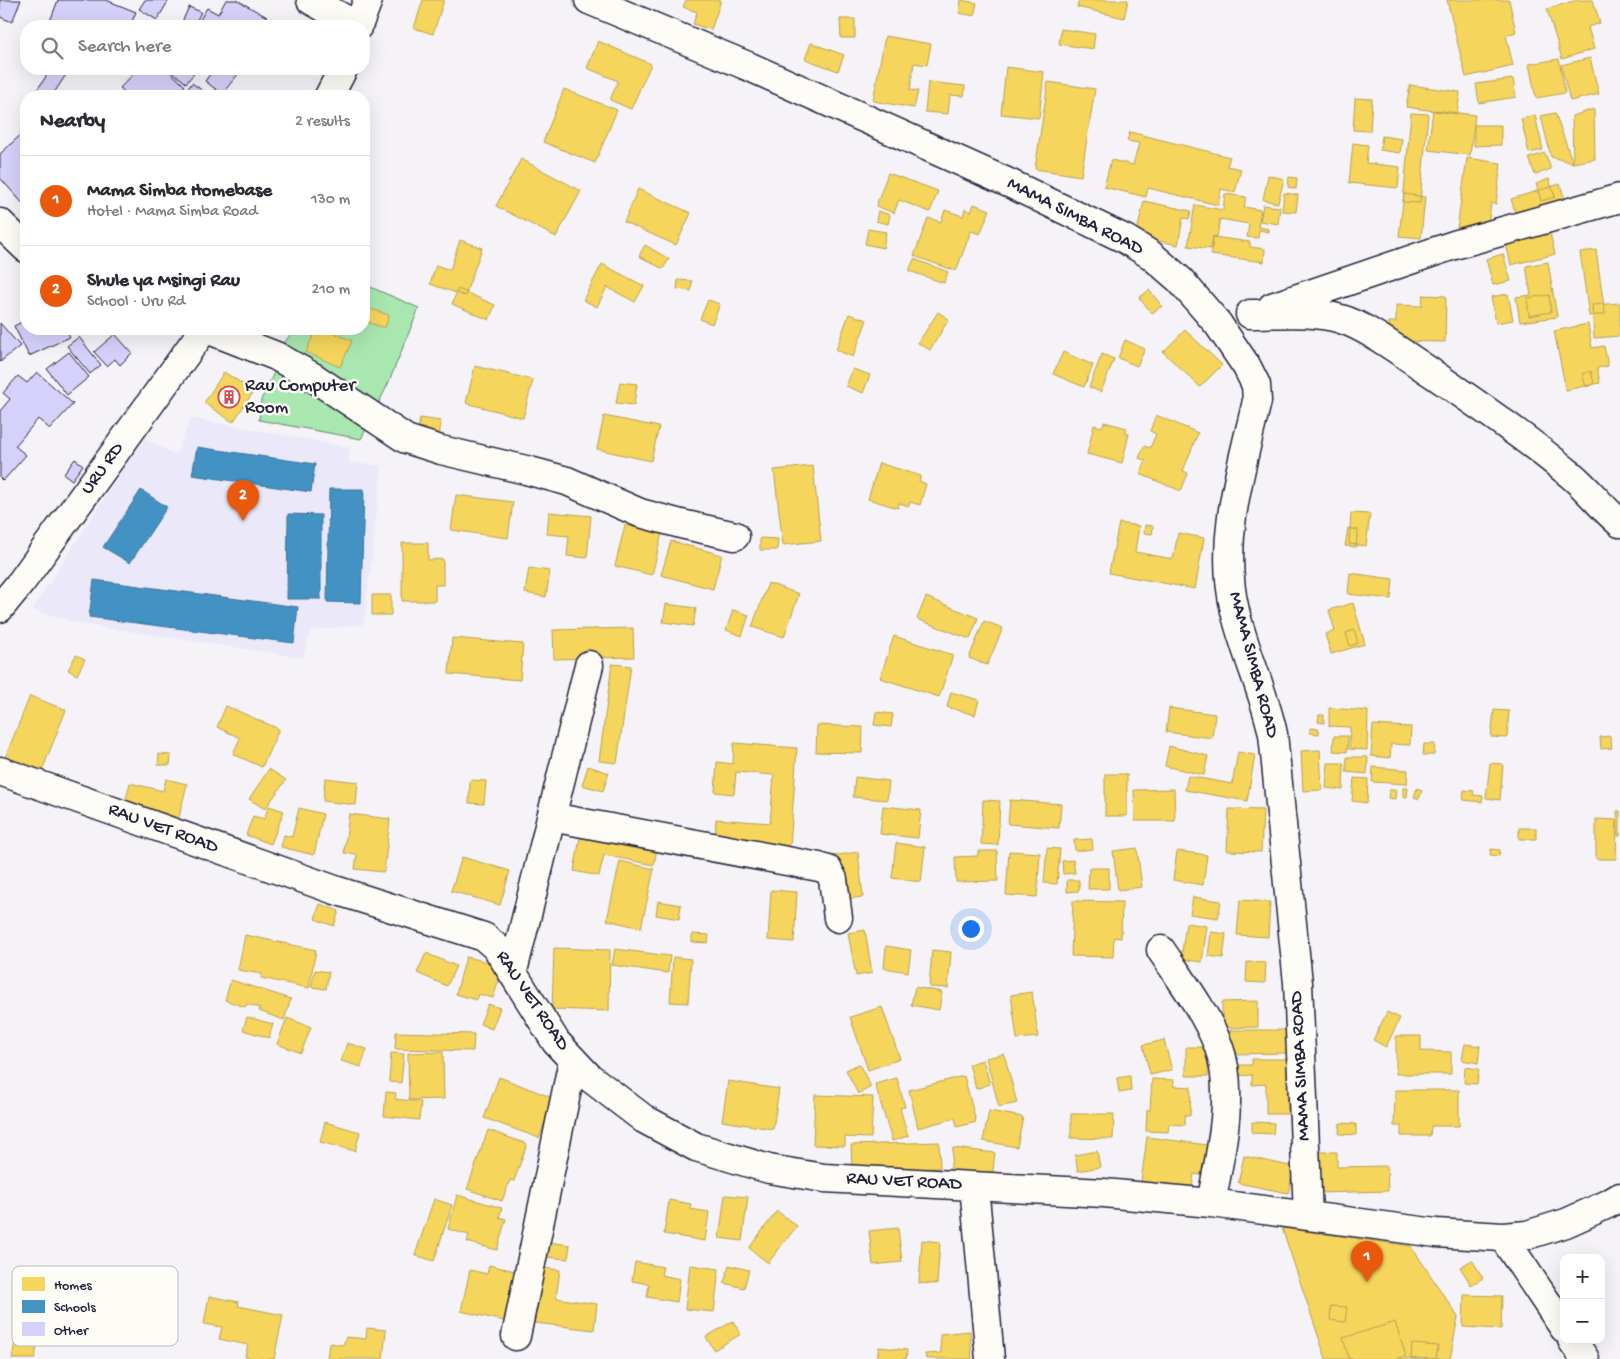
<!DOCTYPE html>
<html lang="en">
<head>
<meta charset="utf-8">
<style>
	body { margin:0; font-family:"Gochi Hand",sans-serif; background:#f2f2f3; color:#2b2b33 }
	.controls { position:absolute; right:15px; bottom:15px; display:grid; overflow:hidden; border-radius:10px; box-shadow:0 5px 20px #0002 }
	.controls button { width:45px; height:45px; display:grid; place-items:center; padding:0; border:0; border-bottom:1px solid #e1e1e2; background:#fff; color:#2b2b33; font:25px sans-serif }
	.you { position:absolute; left:970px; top:928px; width:18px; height:18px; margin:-12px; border:4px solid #fff; border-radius:50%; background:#1a73e8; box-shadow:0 0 0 8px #1a73e833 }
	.badge { display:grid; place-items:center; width:32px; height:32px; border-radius:50%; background:#ea580c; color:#fff; font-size:16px; font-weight:700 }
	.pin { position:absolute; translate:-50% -41px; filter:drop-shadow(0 1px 2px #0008) }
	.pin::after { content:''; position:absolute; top:26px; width:18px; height:15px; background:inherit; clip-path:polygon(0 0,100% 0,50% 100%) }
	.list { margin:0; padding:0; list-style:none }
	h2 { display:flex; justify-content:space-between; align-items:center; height:65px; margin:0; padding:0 20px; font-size:21px }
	h2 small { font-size:16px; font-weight:400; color:#7c7c81 }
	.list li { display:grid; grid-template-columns:32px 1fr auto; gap:15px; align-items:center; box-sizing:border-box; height:90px; padding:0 20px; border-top:1px solid #e1e1e2 }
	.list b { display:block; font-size:19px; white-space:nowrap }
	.list p { margin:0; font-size:16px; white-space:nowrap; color:#7c7c81 }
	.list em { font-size:16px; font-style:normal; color:#7c7c81 }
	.icon { flex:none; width:28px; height:28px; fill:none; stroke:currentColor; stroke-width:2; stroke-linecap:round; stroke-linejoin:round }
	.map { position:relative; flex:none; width:1620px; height:1359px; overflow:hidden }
	.search { position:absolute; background:#fff; box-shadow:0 5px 20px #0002; left:20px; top:20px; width:350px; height:55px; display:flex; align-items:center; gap:12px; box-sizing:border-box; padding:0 18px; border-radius:20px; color:#7c7c81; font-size:19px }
	.panel { position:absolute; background:#fff; box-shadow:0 5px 20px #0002; left:20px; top:90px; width:350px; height:245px; border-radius:20px }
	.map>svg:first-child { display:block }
</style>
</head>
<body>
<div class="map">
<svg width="1620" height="1359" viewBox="0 0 1620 1359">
	<rect width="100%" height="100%" fill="#f5f3f8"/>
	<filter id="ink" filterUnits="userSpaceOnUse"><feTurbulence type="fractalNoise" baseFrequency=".02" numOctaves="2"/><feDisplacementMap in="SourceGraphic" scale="10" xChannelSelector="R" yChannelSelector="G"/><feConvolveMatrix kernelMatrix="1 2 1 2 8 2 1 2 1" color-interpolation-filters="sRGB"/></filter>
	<g filter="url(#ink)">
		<path fill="#ebe9f9" d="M191 418 349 447V462L382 466 364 624 311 631 303 658 82 624 32 610 143 438 176 455Z"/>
		<path fill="#a8e7af" stroke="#658475" d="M368 286 419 308 388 384 361 439 259 420 261 400 281 358 283 344 295 329H364V287Z"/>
		<path fill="#f6d55c" stroke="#b69f52" d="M423 0H444L433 34 414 28Z
			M686 0H721L711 30 693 24 697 12 683 7Z
			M961 0 977 3 974 16 959 13Z
			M1079 0H1128L1124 18 1077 7Z
			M1447 0H1509L1516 32 1506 35 1513 66 1466 77Z
			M1577 0H1593L1600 23 1588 27 1594 49 1562 59 1547 9Z
			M840 19H855V38H841Z
			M1061 29 1095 34 1093 49 1059 44Z
			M885 36 931 44 927 65 914 63 910 90 918 91 914 108 873 101Z
			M598 41 651 64 631 109 610 100 618 81 587 68Z
			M811 43 844 55 838 71 805 59Z
			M1590 58 1599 94 1570 101 1561 65Z
			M1559 59 1565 93 1536 98 1529 64Z
			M1006 67 1044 72 1039 118 1001 114Z
			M1513 79 1516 97 1479 103 1476 84Z
			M928 82 965 86 964 96 950 95 948 114 925 112Z
			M1048 82 1095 89 1081 176 1035 169Z
			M1410 85 1460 92 1457 114 1406 107Z
			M564 89 617 110 595 163 543 142Z
			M1355 98 1372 99 1370 131 1353 130Z
			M1594 109 1595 159 1573 163 1572 116Z
			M1433 110 1475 115 1470 155 1428 150Z
			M1411 113 1428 114 1420 203 1403 202Z
			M1555 113 1573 163 1551 157 1541 116Z
			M1535 115 1543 150 1529 153 1521 119Z
			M1474 125H1501V145L1474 146Z
			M1130 132 1230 157 1227 166 1241 169 1235 192 1221 189 1218 205 1148 188 1146 197 1104 187 1111 160 1133 165 1139 143 1127 141Z
			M1382 136 1402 139 1400 153 1380 150Z
			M1353 143 1368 145 1366 163 1400 167 1398 188 1349 183Z
			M1545 153 1551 169 1535 175 1529 158Z
			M1467 158 1501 163 1496 204 1491 203 1487 233 1457 229Z
			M521 159 581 191 556 237 496 206Z
			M888 173 938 191 930 212 899 200 894 213 876 206Z
			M1268 175 1284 179 1278 203 1263 200Z
			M1289 177 1297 178 1296 189 1288 187Z
			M1549 179 1555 197 1541 201 1536 184Z
			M1560 184 1567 206 1518 222 1511 199Z
			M638 189 691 213 676 245 624 222Z
			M1284 193 1298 195 1296 212 1282 211Z
			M1225 194 1246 197 1244 207 1261 210 1258 227 1269 229V232L1259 230 1258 238 1247 237 1249 224 1220 219 1217 237 1213 236 1211 249 1188 246 1195 205 1223 210Z
			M1404 194 1425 197 1421 238 1399 236Z
			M1144 201 1191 211 1189 219 1183 218 1178 245 1136 236Z
			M974 204 990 210 980 234 971 231 956 271 914 256 928 218 941 222 945 210 963 216 965 209 971 212Z
			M1263 205 1280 207 1278 224 1260 221Z
			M878 211 890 215 888 224 876 221Z
			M868 229 886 232 883 248 865 244Z
			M1550 233 1555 254 1511 265 1506 244Z
			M1213 237 1250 242V247L1265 249 1264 262 1211 255Z
			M460 240 482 248 465 296 430 284 436 265 450 270Z
			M645 245 669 259 663 269 639 256Z
			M1596 250 1605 314 1589 316 1580 252Z
			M1503 254 1511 281 1493 285 1486 259Z
			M914 259 948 272 944 283 909 271Z
			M1548 262 1557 317 1520 322 1516 297 1531 295 1526 266Z
			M602 264 644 286 635 302 607 287 597 307 583 300Z
			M678 280 692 281 691 291 677 289Z
			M458 289 495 305 489 320 452 304Z
			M1149 290 1162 306 1152 313 1139 298Z
			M1508 294 1513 320 1496 323 1491 297Z
			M1423 295 1446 296 1445 342 1389 341V322H1396V305L1422 306Z
			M1549 295 1551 312 1529 316 1527 298Z
			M708 300 720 304 712 324 700 319Z
			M1620 303V336L1594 338 1592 305Z
			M367 308 389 315 385 328 364 321Z
			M938 312 949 319 930 350 918 343Z
			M849 314 867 320 853 357 836 350Z
			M1588 324 1592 348 1604 346 1608 366 1597 368 1600 383 1566 390 1554 331Z
			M316 329H325L352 341 340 367 306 352Z
			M1185 330 1222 365 1200 387 1163 352Z
			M1125 340 1145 349 1137 366 1118 358Z
			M1063 352 1093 365 1084 387 1053 374Z
			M1102 354 1114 359 1101 392 1089 387Z
			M475 366 533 380 523 418 466 403Z
			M853 369 870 375 863 393 846 386Z
			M1591 371 1594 384 1586 387 1582 374Z
			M224 372 254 391 233 422 204 403Z
			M620 382 637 384 634 405 616 403Z
			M1156 415 1198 433 1183 471 1188 473 1181 491 1140 474 1146 461 1139 458 1144 446 1150 448 1156 434 1150 431Z
			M604 416 659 427 651 461 597 449Z
			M420 418 441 421 439 438 417 435Z
			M1104 422 1127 428 1125 433 1129 434 1122 463 1087 454 1094 425 1102 427Z
			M879 463 921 476 919 481 926 484 920 505 910 502 909 506 899 503 898 508 868 499Z
			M813 466 821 541 783 545 774 470Z
			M456 495 513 502 508 538 451 530Z
			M549 512 591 516 587 558 567 556 569 536 547 534Z
			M1351 513 1370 514 1366 546 1349 544Z
			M1119 523 1139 526 1135 552 1173 559 1178 533 1204 538 1195 589 1109 573Z
			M625 525 662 533 652 575 615 566Z
			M1145 525 1153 526 1152 534 1144 533Z
			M1348 528 1358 530 1356 547 1345 546Z
			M760 538 778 539 777 550H760Z
			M671 541 722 555 713 589 661 575Z
			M402 543H428V560L443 559V585H435V601H402Z
			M529 568 550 571 546 597 525 593Z
			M1350 573 1393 579 1391 599 1348 594Z
			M768 583 799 594 784 637 752 627Z
			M372 595H391V615H372Z
			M926 597 978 618 970 639 917 619Z
			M1353 603 1365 644 1331 654 1325 634 1335 631 1329 610Z
			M666 604 696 608 693 626 663 622Z
			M733 610 749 615 742 636 726 630Z
			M984 621 1003 628 987 665 969 658Z
			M633 628 634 657 554 659 553 630Z
			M1354 630 1358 643 1350 646 1346 633Z
			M894 636 953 655 939 697 880 678Z
			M452 638 523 644 520 680 449 674Z
			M76 655 85 659 77 675 68 670Z
			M612 664 631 666 617 763 599 761Z
			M951 692 979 700 975 715 947 707Z
			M30 696 66 710 37 783 1 768Z
			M226 706 279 729 262 767 233 754 240 738 217 727Z
			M1169 708 1215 714 1212 738 1166 732Z
			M1329 708 1368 711 1367 750 1349 749 1350 727 1329 726Z
			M1494 710 1509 711 1507 738 1491 737Z
			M876 712 893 714 891 727 874 725Z
			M1319 715H1324V723L1318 722Z
			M817 725 863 727 862 753 816 752Z
			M1373 725 1411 727 1410 745 1391 744 1390 758 1371 756Z
			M1310 728 1319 729V734L1310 733Z
			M1334 736H1348L1347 752 1333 751Z
			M1610 736 1612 748 1601 749 1600 737Z
			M734 743 797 748 790 847 715 841 716 819 770 823 774 775 736 772 734 794 715 792 717 762 733 764Z
			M1424 744H1435L1434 755H1423Z
			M1169 746 1208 756 1204 775 1165 766Z
			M1320 750 1322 790 1303 791 1301 751Z
			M1238 752 1255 755 1247 801 1185 790 1188 776 1232 784Z
			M159 754 171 755 170 765H158Z
			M1347 757H1368L1367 774 1346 772Z
			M1328 763H1344L1343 790 1326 788Z
			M1490 763 1503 764 1500 800 1486 798Z
			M588 766 609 773 603 791 582 785Z
			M1373 767 1408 770 1407 784 1372 782Z
			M269 769 286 780 265 809 249 799Z
			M1105 774H1127V816H1105Z
			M855 777 889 781 887 800 853 797Z
			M325 778 358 782 356 805 323 801Z
			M1354 778 1368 779 1367 803 1352 801Z
			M166 779 187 784 178 821 124 807 130 783 163 791Z
			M470 780 486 781 484 804 469 803Z
			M1403 788H1408L1407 797H1403Z
			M1417 788 1422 790 1419 799 1414 797Z
			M1174 789 1175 821H1135L1134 790Z
			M1389 790H1396L1395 799 1388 798Z
			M1464 790 1474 791 1473 795 1483 796 1482 802 1463 800Z
			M983 800 1000 801 998 845 981 844Z
			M1010 800 1061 804 1059 828 1008 824Z
			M269 806 284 811 271 844 246 835 253 816 264 819Z
			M883 806 921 810 918 838 880 834Z
			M299 808 323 814 314 855 281 847 284 835 292 837Z
			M1229 809 1263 810 1261 852 1227 851Z
			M1617 811H1620V836H1618Z
			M349 814 390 819 384 872 355 869 357 854 344 853Z
			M1596 819 1617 820 1616 859H1596Z
			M1519 828H1536V839H1519Z
			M581 832 657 848 654 865 604 855 599 876 574 871Z
			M1092 839 1093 849 1075 851 1074 840Z
			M896 843 925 847 921 882 892 878Z
			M1047 848 1060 849 1057 884 1044 883Z
			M1137 848 1142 887 1118 890 1113 851Z
			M1491 849 1500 850 1499 856 1490 855Z
			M978 851H997L998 881 956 882 955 857 978 856Z
			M1009 851 1040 853 1037 897 1006 895Z
			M1177 851 1207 855 1203 885 1173 880Z
			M858 852 863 897 838 900 832 856Z
			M462 857 510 871 500 905 451 891Z
			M1073 860 1075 873 1063 874 1062 861Z
			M620 861 654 869 641 928 607 920Z
			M1089 868H1109V889H1088Z
			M1067 880H1079V891L1067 892Z
			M771 890 797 892 794 942 768 940Z
			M1193 897 1221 901 1218 918 1190 914Z
			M1240 900 1270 902 1268 937 1237 935Z
			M658 901 681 905 679 919 656 915Z
			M1073 901 1122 902 1121 938 1114 937 1113 957 1071 956Z
			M320 904 339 911 334 926 315 919Z
			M1186 923 1207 926 1202 962 1181 959Z
			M865 930 872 973 856 976 848 933Z
			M1211 932 1226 934 1223 958 1208 956Z
			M692 934 709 935 708 943 692 942Z
			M245 935 316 950 309 988 261 978 262 974 238 970Z
			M886 946 911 950 908 972 884 968Z
			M554 948 610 950 609 1011 552 1009Z
			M615 949 670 956 668 973 612 965Z
			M932 950 951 952 948 988 929 987Z
			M426 953 456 966 447 986 417 973Z
			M466 957 493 963 500 977 493 998 478 994 476 1000 456 994Z
			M673 957 691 959 688 1003 670 1002Z
			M1247 962 1266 963 1265 983 1246 982Z
			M315 970 329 972 326 989 311 987Z
			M231 980 291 999 284 1020 259 1011 260 1008 247 1004 245 1007 225 1000Z
			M915 987 942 992 939 1010 911 1005Z
			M1032 992 1038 1037 1017 1039 1011 995Z
			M1258 1001V1027L1222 1028V1002Z
			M488 1004 500 1008 492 1029 480 1024Z
			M882 1007 900 1059 868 1070 850 1017Z
			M1387 1012 1400 1018 1386 1047 1373 1040Z
			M247 1017 273 1024 269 1038 243 1030Z
			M287 1018 311 1027 301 1053 277 1044Z
			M1230 1030H1288V1053L1230 1054Z
			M396 1032 474 1034 473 1051 395 1049Z
			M1396 1036H1421V1051L1451 1052V1074H1396Z
			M1164 1040 1172 1070 1150 1075 1143 1045Z
			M347 1043 367 1049 361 1067 341 1061Z
			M1465 1044 1480 1046 1478 1063 1462 1060Z
			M1186 1047H1209L1208 1076H1186Z
			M443 1052 444 1099 409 1100 408 1053Z
			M391 1053 404 1054 401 1083 389 1082Z
			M1004 1054 1017 1103 999 1107 986 1058Z
			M1252 1059H1287L1288 1114H1266V1084L1252 1085V1075L1236 1076V1065H1252Z
			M983 1060 990 1084 976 1089 969 1064Z
			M859 1064 871 1087 858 1094 846 1070Z
			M1465 1067 1479 1069 1477 1084 1464 1083Z
			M964 1076 976 1122 957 1127 955 1118 918 1128 909 1090Z
			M1130 1076 1131 1091 1119 1093 1117 1078Z
			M499 1077 561 1101 552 1124 545 1122 539 1138 484 1118Z
			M897 1078 905 1107 900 1108 908 1136 892 1141 875 1084Z
			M1152 1079 1174 1080 1173 1086 1191 1087 1190 1116 1185 1115V1125L1169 1124 1168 1132 1146 1131 1147 1110H1150Z
			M728 1081 779 1089 773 1129 722 1121Z
			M1395 1090H1459V1126H1431L1430 1136H1401V1126H1394Z
			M386 1092 396 1093 395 1099 421 1102 419 1120 384 1116Z
			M815 1095 873 1097 871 1138 845 1137V1146L813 1145Z
			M989 1111 1023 1117 1017 1147 983 1141Z
			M1071 1114H1114L1113 1139 1071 1138Z
			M325 1122 360 1132 355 1151 320 1142Z
			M1252 1122 1274 1123 1273 1134 1252 1133Z
			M1340 1123 1356 1124V1135L1339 1134Z
			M488 1130 527 1144 514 1181 510 1180 502 1201 467 1189Z
			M1147 1137 1207 1145 1204 1175 1194 1174 1192 1188 1141 1182Z
			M939 1142 940 1168 852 1170 851 1145Z
			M953 1148 995 1153 992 1178 950 1173Z
			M1097 1151 1100 1167 1078 1171 1075 1155Z
			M1317 1152H1337V1167L1387 1166 1388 1191 1318 1193Z
			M1244 1156 1294 1167 1288 1193 1238 1183Z
			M457 1195 502 1208 499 1217 506 1219 497 1250 467 1242 469 1235 448 1229Z
			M725 1195 748 1197 742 1241 719 1238Z
			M434 1199 452 1205 434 1261 415 1255Z
			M669 1200 691 1204 690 1209 709 1212 705 1241 664 1234Z
			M777 1211 797 1226 768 1263 749 1248Z
			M898 1228 902 1262 873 1265 869 1231Z
			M1282 1228 1411 1246 1458 1317 1450 1359H1326Z
			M922 1240 940 1242 937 1284 919 1283Z
			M548 1242 570 1245 568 1259 546 1257Z
			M1472 1260 1483 1278 1471 1285 1460 1267Z
			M635 1262 663 1267 661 1275 680 1279 677 1302 647 1297 649 1284 632 1281Z
			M489 1265 515 1271 504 1321 461 1311 470 1270 487 1274Z
			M690 1265 719 1269 714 1312 685 1309Z
			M729 1265 749 1270 744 1288 724 1283Z
			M534 1267 560 1270 556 1298 597 1304 594 1330 527 1322Z
			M1464 1295 1502 1296 1501 1329 1463 1327Z
			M209 1296 239 1302 238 1306 283 1315 274 1359H256L245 1357 248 1345 219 1339 222 1327 204 1324Z
			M1331 1306 1347 1307 1345 1322 1330 1320Z
			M19 1316 41 1320 35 1359H12Z
			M733 1321 741 1334 714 1350 706 1337Z
			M1395 1322 1406 1356 1396 1359H1349L1343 1338Z
			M367 1328 386 1330 383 1359H327L329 1343 343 1345 346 1337 366 1339Z
			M970 1331 972 1359H926L925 1354 941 1353 940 1334Z
			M1412 1344 1438 1346 1436 1359H1411Z
			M879 1347 907 1350 906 1359H877Z"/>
		<path fill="#4393c3" stroke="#39719a" d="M197 447 315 464 311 492 192 475Z
			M329 489H364L361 603 327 602Z
			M141 490 167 507 130 563 103 547Z
			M288 514 321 515V599H287Z
			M94 580 298 607 294 643 89 617Z"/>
		<path fill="#d5d1fa" stroke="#22223b" d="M0 0H21L12 22 0 17Z
			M58 0H106L136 12 130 26H55L49 24Z
			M145 0H169L157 20 139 9Z
			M226 0H237L267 17 261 26H196L207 8 218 14Z
			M189 7 201 12 194 26H185L181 24Z
			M51 69H67L69 70 52 96H46L37 90Z
			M138 69H167L185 86 176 96H130L120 88Z
			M171 69H198L186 83 170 70Z
			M214 69H233L239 73 222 94 205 81Z
			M192 83 210 96H182Z
			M26 130V207L0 178V154Z
			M26 320V329H66L70 337 29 356 14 326Z
			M0 323 20 346 0 362Z
			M115 334 132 353 120 365 115 359 107 366 94 352Z
			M79 337 101 365 90 374 67 346Z
			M69 352 89 377 67 395 47 369Z
			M37 372 73 404 50 429 38 419 15 446 26 455 3 481 0 478V411L10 399 3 393 18 376 27 383Z
			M75 459 83 465 72 480 64 474Z"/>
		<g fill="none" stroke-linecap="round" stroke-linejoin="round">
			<g stroke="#22223b" stroke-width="31">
				<path id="street" d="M311 0 357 26
					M589 0 750 67 1011 184 1125 239 1151 255 1180 280 1218 324 1247 367 1256 385 1257 401C1241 470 1218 540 1235 611 1245 653 1264 692 1273 734L1298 983 1308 1215
					M0 223 26 248
					M1272 307 1454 245 1620 198
					M1250 314C1280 314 1313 310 1341 319 1365 326 1399 351 1420 365 1471 400 1523 435 1571 475 1588 489 1602 508 1620 523
					M207 329 276 356 313 377 406 439 441 450 526 470 567 481 640 513 681 524 735 536
					M0 771 335 890 484 937 497 948 556 1042 589 1077 644 1119 696 1147 769 1169 824 1178 1104 1193 1211 1203 1436 1233 1503 1237 1527 1235 1566 1223 1608 1204 1620 1197
					M551 817 819 867 828 870 833 879 838 918
					M1161 950C1181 980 1205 1011 1218 1045 1236 1090 1220 1156 1211 1203
					M513 971 589 665
					M974 1186 990 1359
					M1503 1237 1564 1328
					M516 1336 573 1060
					M1572 1340 1585 1359"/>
			</g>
			<g stroke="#22223b" stroke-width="31">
				<path id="secondary" d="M358 26 368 0
					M329 96 343 69
					M0 608 22 581 204 329"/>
			</g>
			<use href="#street" stroke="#fdfcf7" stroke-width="28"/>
			<use href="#secondary" stroke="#fdfcf7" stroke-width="28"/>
		</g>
	</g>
	<defs>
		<g id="building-ring" transform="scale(1.125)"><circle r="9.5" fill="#fdfcf7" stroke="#d1495b" stroke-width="1.5"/><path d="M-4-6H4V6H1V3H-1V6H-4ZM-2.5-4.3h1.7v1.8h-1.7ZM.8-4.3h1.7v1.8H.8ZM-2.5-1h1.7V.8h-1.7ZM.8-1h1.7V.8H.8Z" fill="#d1495b"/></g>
	</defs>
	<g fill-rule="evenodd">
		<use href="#building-ring" x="229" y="397"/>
	</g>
	<g text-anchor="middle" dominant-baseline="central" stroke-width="5" stroke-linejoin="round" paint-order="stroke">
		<g font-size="19" fill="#22223b" stroke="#fdfcf7">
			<text transform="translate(1075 217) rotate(27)">MAMA SIMBA ROAD</text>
			<text transform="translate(103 469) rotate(-54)">URU RD</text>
			<text transform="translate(1253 665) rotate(75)">MAMA SIMBA ROAD</text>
			<text transform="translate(163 829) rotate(20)">RAU VET ROAD</text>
			<text transform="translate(532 1001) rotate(56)">RAU VET ROAD</text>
			<text transform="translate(1301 1066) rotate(-93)">MAMA SIMBA ROAD</text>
			<text transform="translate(904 1182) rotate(3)">RAU VET ROAD</text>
		</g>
		<g font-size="19" fill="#22223b" stroke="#fdfcf7" text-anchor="start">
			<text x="245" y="386">Rau Computer<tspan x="245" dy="22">Room</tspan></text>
		</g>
	</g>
	<rect x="12" y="1266" width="166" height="80" rx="8" fill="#fdfcf7" stroke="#bbbbbf" stroke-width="1"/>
	<rect x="22" y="1277" width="23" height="14" fill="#f6d55c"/>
	<rect x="22" y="1300" width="23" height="13" fill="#4393c3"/>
	<rect x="22" y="1322" width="23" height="14" fill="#d5d1fa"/>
	<g font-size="14" fill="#22223b">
		<text x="54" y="1289">Homes</text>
		<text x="54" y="1311">Schools</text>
		<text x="54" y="1334">Other</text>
	</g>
</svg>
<div class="controls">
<button>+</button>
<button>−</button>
</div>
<div class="you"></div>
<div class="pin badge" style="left:1367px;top:1282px">1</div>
<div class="pin badge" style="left:243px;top:521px">2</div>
<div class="search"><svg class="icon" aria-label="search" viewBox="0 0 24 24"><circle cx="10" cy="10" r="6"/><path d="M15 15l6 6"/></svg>Search here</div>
<section class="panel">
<h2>Nearby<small>2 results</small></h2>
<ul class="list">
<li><span class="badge">1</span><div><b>Mama Simba Homebase</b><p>Hotel · Mama Simba Road</p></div><em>130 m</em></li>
<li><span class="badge">2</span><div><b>Shule ya Msingi Rau</b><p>School · Uru Rd</p></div><em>210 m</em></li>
</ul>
</section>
</div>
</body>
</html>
